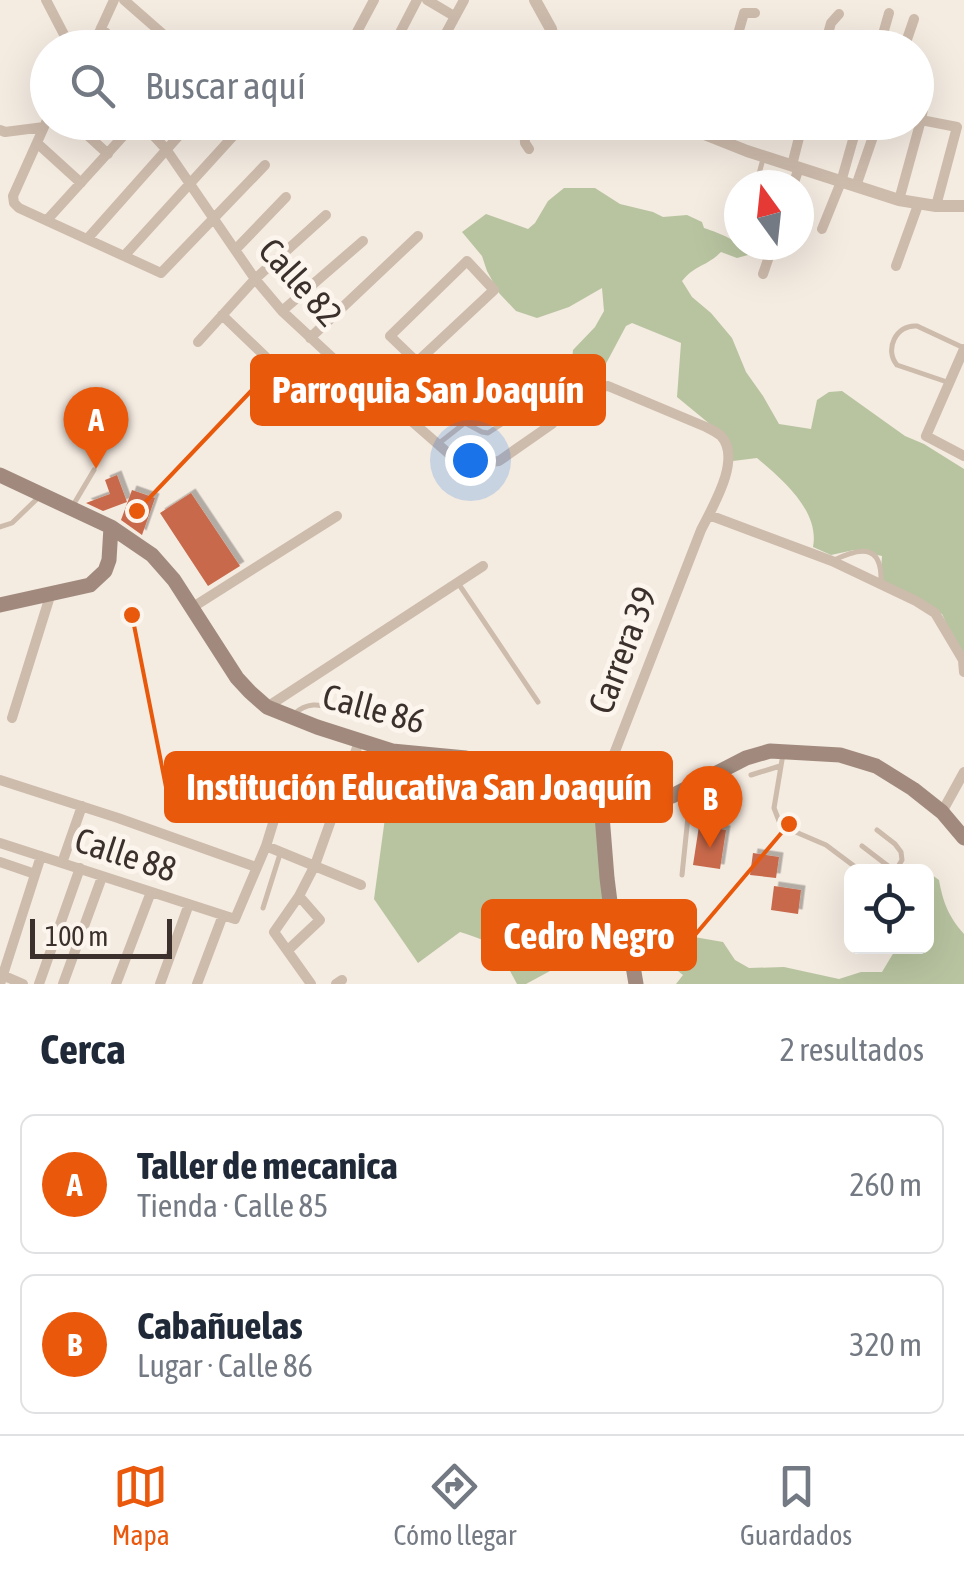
<!DOCTYPE html>
<html lang="es">
<head>
<meta charset="utf-8">
<style>
	body { margin:0; font-family:"Asap Condensed",sans-serif; background:#f2f2f3; color:#1f2937 }
	.controls { position:absolute; right:30px; bottom:30px; display:grid; overflow:hidden; border-radius:15px; box-shadow:0 10px 40px #0002 }
	.controls button { width:90px; height:90px; display:grid; place-items:center; padding:0; border:0; border-bottom:2px solid #e0e1e3; background:#fff; color:#1f2937; font:50px sans-serif }
	.compass { position:absolute; left:724px; top:170px; width:90px; height:90px; border-radius:50%; background:#fff; box-shadow:0 10px 40px #0002; rotate:345deg }
	.scale { position:absolute; left:30px; bottom:25px; width:142px; box-sizing:border-box; padding-left:10px; border:5px solid #3b302b; border-top:0; font-size:28px; line-height:35px; white-space:nowrap; color:#3b302b; -webkit-text-stroke:8px #fbf5ee; paint-order:stroke }
	.you { position:absolute; left:470px; top:460px; width:35px; height:35px; margin:-25px; border:8px solid #fff; border-radius:50%; background:#1a73e8; box-shadow:0 0 0 15px #1a73e833 }
	.badge { display:grid; place-items:center; width:65px; height:65px; border-radius:50%; background:#ea580c; color:#fff; font-size:32px; font-weight:700 }
	.pin { position:absolute; translate:-50% -82px; filter:drop-shadow(0 2px 5px #0008) }
	.pin::after { content:''; position:absolute; top:52px; width:35px; height:30px; background:inherit; clip-path:polygon(0 0,100% 0,50% 100%) }
	.list { margin:0; padding:0; list-style:none }
	h2 { display:flex; justify-content:space-between; align-items:center; height:130px; margin:0; padding:0 40px; font-size:42px }
	h2 small { font-size:32px; font-weight:400; color:#747a83 }
	.list li { display:grid; grid-template-columns:65px 1fr auto; gap:30px; align-items:center; box-sizing:border-box; height:140px; margin:0 20px 20px; padding:0 20px; border:2px solid #e0e1e3; border-radius:15px }
	.list b { display:block; font-size:38px; white-space:nowrap }
	.list p { margin:0; font-size:32px; white-space:nowrap; color:#747a83 }
	.list em { font-size:32px; font-style:normal; color:#747a83 }
	.icon { flex:none; width:55px; height:55px; fill:none; stroke:currentColor; stroke-width:2; stroke-linecap:round; stroke-linejoin:round }
	.map { position:relative; flex:none; width:964px; height:984px; overflow:hidden }
	.search { position:absolute; background:#fff; box-shadow:0 10px 40px #0002; left:30px; right:30px; top:30px; height:110px; display:flex; align-items:center; gap:25px; box-sizing:border-box; padding:0 35px; border-radius:55px; color:#747a83; font-size:38px }
	.sheet { height:450px; background:#fff }
	nav { display:flex; justify-content:space-around; align-items:center; box-sizing:border-box; height:140px; border-top:2px solid #e0e1e3; background:#fff; font-size:28px; color:#747a83 }
	nav a { display:grid; justify-items:center; gap:5px }
	nav .on { color:#ea580c }
	.map>svg:first-child { display:block }
</style>
</head>
<body>
<div class="map">
<svg width="964" height="984" viewBox="0 0 964 984">
	<defs>
		<filter id="shadow"><feDropShadow dx="4.5" dy="-4.5" stdDeviation="0" flood-color="#0004"/></filter>
	</defs>
	<rect width="100%" height="100%" fill="#f4ebe1"/>
	<path fill="#b8c4a0" d="M564 188H595L620 204 653 212 663 217 687 215 702 222 704 228C721 234 737 239 748 255L737 258 721 252C706 267 696 264 682 281L692 297 711 313 732 338 746 372 763 396 779 424 811 429 817 400 829 392 842 391 905 436 924 444 964 469V671L963 660 942 614 880 584 882 556 854 550 831 555 813 547C820 511 782 479 757 458L733 461 728 439 677 397 681 343 632 323 626 326 601 373 598 386 574 388 570 383 573 350 595 327 604 311 602 288 569 307 537 318 516 311 499 293 487 271 482 256 462 232 486 214 528 229 535 223 548 201Z
		M480 764 599 792 613 926 610 945 585 966 574 958 526 984H517C497 948 502 945 460 932L418 963 374 899 388 796 472 812Z
		M932 875 939 880C943 903 949 917 964 934V984H676L683 975 664 960 672 937 677 934 723 942 735 960 749 968 784 967 839 979 861 972H882L897 947 926 946 927 876Z"/>
	<path fill="#c8694b" filter="url(#shadow)" d="M117 475 127 502 103 511 86 503 110 494 105 480Z
		M132 490 155 498 142 535 121 520Z
		M191 493 240 566 208 586 160 513Z
		M699 826 726 830 720 869 693 865Z
		M753 853 779 857 776 878 750 875Z
		M774 886 801 890 798 914 771 910Z"/>
	<g fill="none" stroke-linecap="round" stroke-linejoin="round">
		<path stroke="#cdbbac" stroke-width="5" d="M756 185 763 159
			M947 382 897 365C884 350 896 324 917 326L964 348
			M465 423 482 432 488 433 520 412
			M438 444 504 392
			M72 507 94 470
			M0 527 12 523 39 497
			M832 561C858 548 882 542 881 581
			M458 583 538 702
			M294 714C317 693 335 716 361 709
			M783 754 774 808 779 821 791 830 826 845 862 872
			M394 755C402 790 421 790 451 796
			M751 775 780 766
			M689 807 703 803 730 790
			M877 830 895 844 901 852 902 860 896 870
			M862 846 896 872
			M682 875 689 807 687 791
			M263 908 280 854"/>
		<path stroke="#cdbbac" stroke-width="10" d="M46 0 71 48
			M124 0 172 42 182 48
			M427 0 454 16
			M101 28 122 48
			M350 45 374 0
			M92 48 114 0
			M392 48 417 0
			M438 48 464 0
			M734 48 744 13H755
			M824 48 831 23 839 14
			M879 48 889 13
			M904 48 914 19
			M48 118 13 196 14 203 19 208 161 273 265 165
			M921 120 957 127 936 206
			M73 122 108 154
			M141 122 166 149 255 279 282 311 338 363 384 397 448 453 475 464 499 461 552 424 582 390 608 386 706 427C708 428 719 434 721 436 742 459 713 506 701 530L600 790
			M524 122 525 143 529 149
			M0 130 5 132 44 127
			M37 143 81 183
			M792 165 803 122
			M793 185 799 168
			M856 186 878 122
			M899 200 921 120 926 93
			M47 220 136 122
			M822 229 841 182 858 122
			M88 238 191 122
			M235 250 286 197
			M124 256 246 122
			M896 266 918 205
			M763 274 773 245
			M282 311 363 241
			M222 315 293 383
			M310 338 418 236
			M198 342 255 279 326 215
			M964 349 926 436 964 456
			M311 392 338 363
			M384 397 417 362 494 290 467 261 390 336 417 362
			M709 515 832 561 916 601 935 613 963 660 964 672
			M193 607 337 516
			M267 707 483 566
			M12 718 51 593
			M0 780 118 818 256 867
			M942 812 964 772
			M0 843 235 919 266 846 282 794
			M266 846 361 885
			M0 862 35 874
			M62 863 82 806
			M288 950 320 920 299 896
			M0 974 23 984
			M0 984 41 856
			M39 984 80 868
			M63 984 102 877
			M116 984 151 892
			M160 984 189 904
			M197 984 223 915
			M311 984 274 932 299 896 315 865 359 742
			M336 984 342 980"/>
		<path stroke="#cdbbac" stroke-width="12" d="M535 0 551 29 555 48
			M674 122 747 151 899 200 936 206H964"/>
		<path stroke="#a18a7d" stroke-width="15" d="M0 475 111 527 152 555 174 580 237 678 250 692 267 707 317 727 392 751 466 758 547 774 620 797 646 800 672 796 746 758 770 751 840 755 876 766 913 789 942 812 964 838
			M0 605 90 585 105 571 109 560 111 527
			M600 790 607 878 613 926 633 966 636 984"/>
	</g>
	<g text-anchor="middle" dominant-baseline="central" stroke-width="10" stroke-linejoin="round" paint-order="stroke">
		<g font-size="35" fill="#3b302b" stroke="#fbf5ee">
			<text transform="translate(301 282) rotate(48)">Calle 82</text>
			<text transform="translate(622 650) rotate(-69)">Carrera 39</text>
			<text transform="translate(374 708) rotate(15)">Calle 86</text>
			<text transform="translate(126 854) rotate(18)">Calle 88</text>
		</g>
	</g>
	<path fill="none" stroke="#e8590c" stroke-width="4" d="M137 511L252 390M132 615L166 787M789 824L695 935"/>
	<g fill="#e8590c" stroke="#fbf5ee" stroke-width="4">
		<circle cx="137" cy="511" r="10"/>
		<circle cx="132" cy="615" r="10"/>
		<circle cx="789" cy="824" r="10"/>
	</g>
	<g fill="#e8590c" stroke="#e8590c" stroke-width="4">
		<rect x="252" y="356" width="352" height="68" rx="10"/>
		<rect x="166" y="753" width="505" height="68" rx="10"/>
		<rect x="483" y="901" width="212" height="68" rx="10"/>
	</g>
	<g font-size="38" text-anchor="middle" font-weight="bold" fill="#fff">
		<text x="428" y="403">Parroquia San Joaquín</text>
		<text x="419" y="800">Institución Educativa San Joaquín</text>
		<text x="589" y="949">Cedro Negro</text>
	</g>
</svg>
<div class="controls">
<button><svg class="icon" aria-label="locate" viewBox="0 0 24 24"><circle cx="12" cy="12" r="6"/><path d="M12 2v4M12 18v4M2 12h4M18 12h4"/></svg></button>
</div>
<svg class="compass" viewBox="-18 -18 36 36"><path d="M0-13l5 13h-10z" fill="#e53935"/><path d="M0 13l5-13h-10z" fill="#747a83"/></svg>
<div class="scale">100 m</div>
<div class="you"></div>
<div class="pin badge" style="left:96px;top:469px">A</div>
<div class="pin badge" style="left:710px;top:848px">B</div>
<div class="search"><svg class="icon" aria-label="search" viewBox="0 0 24 24"><circle cx="10" cy="10" r="6"/><path d="M15 15l6 6"/></svg>Buscar aquí</div>
</div>
<section class="sheet">
<h2>Cerca<small>2 resultados</small></h2>
<ul class="list">
<li><span class="badge">A</span><div><b>Taller de mecanica</b><p>Tienda · Calle 85</p></div><em>260 m</em></li>
<li><span class="badge">B</span><div><b>Cabañuelas</b><p>Lugar · Calle 86</p></div><em>320 m</em></li>
</ul>
</section>
<nav>
<a class="on"><svg class="icon" aria-label="map" viewBox="0 0 24 24"><path d="M3 6l6-2 6 2 6-2v14l-6 2-6-2-6 2zM9 4v14M15 6v14"/></svg>Mapa</a>
<a><svg class="icon" aria-label="directions" viewBox="0 0 24 24"><path d="M12 3l9 9-9 9-9-9zM9 14v-3h6M13 9l2 2-2 2"/></svg>Cómo llegar</a>
<a><svg class="icon" aria-label="saved" viewBox="0 0 24 24"><path d="M7 4h10v16l-5-4-5 4z"/></svg>Guardados</a>
</nav>
</body>
</html>
